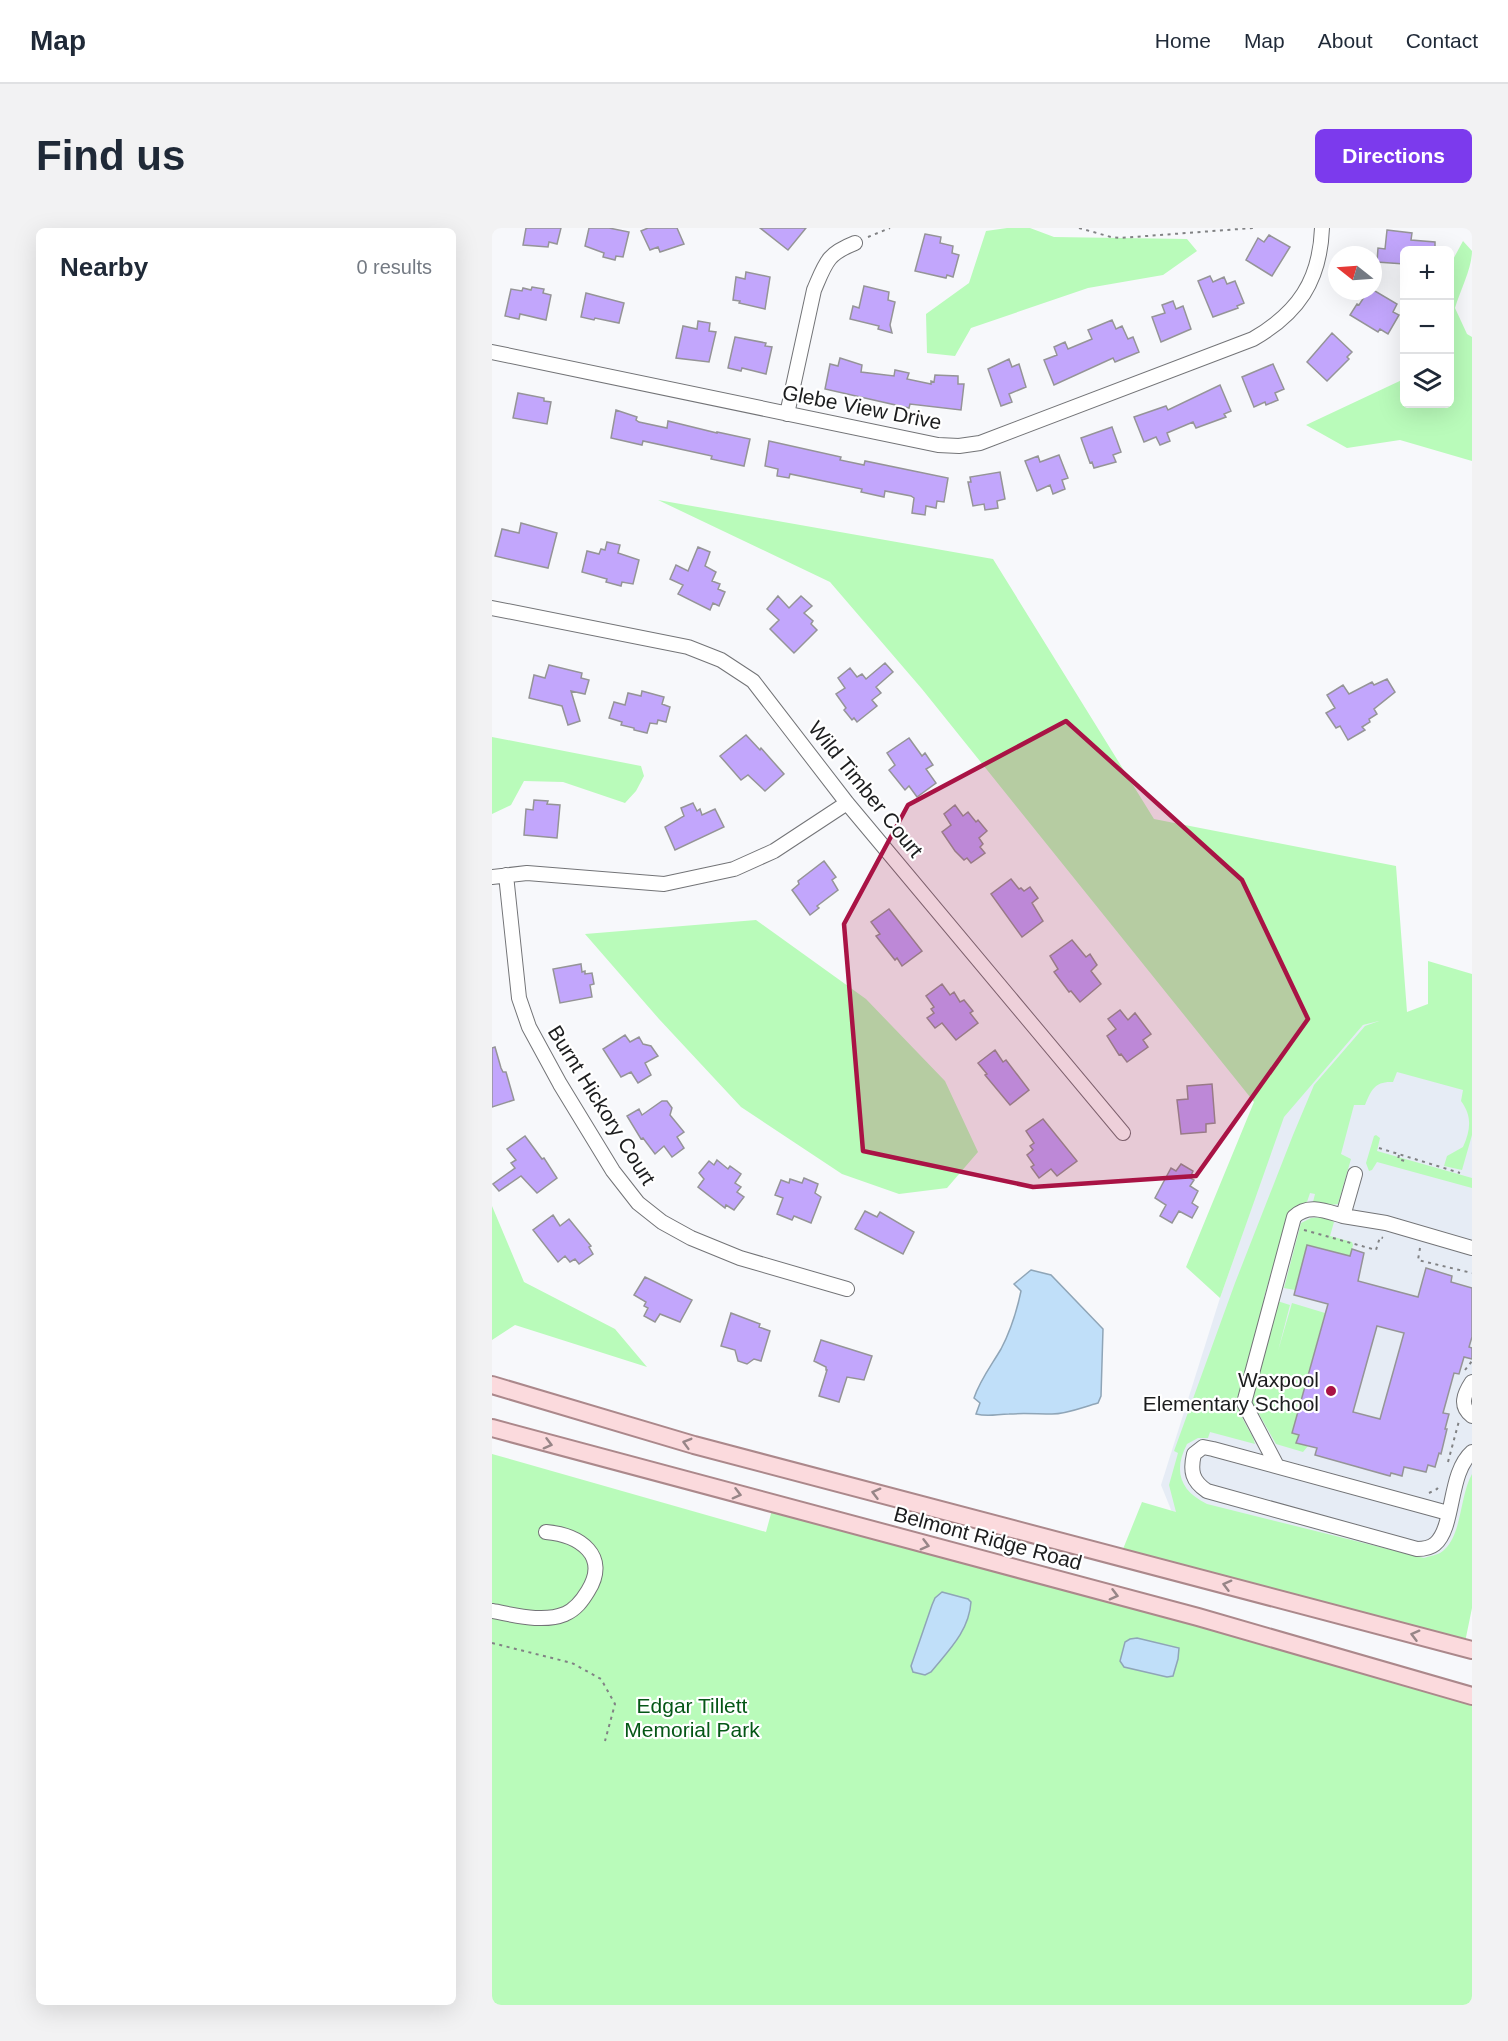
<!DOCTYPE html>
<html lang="en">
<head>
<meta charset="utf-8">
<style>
	body { margin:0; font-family:Helvetica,sans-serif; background:#f2f2f3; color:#1f2937 }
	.controls { position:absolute; right:18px; top:18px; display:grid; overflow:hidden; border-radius:9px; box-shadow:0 6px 24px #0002 }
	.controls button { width:54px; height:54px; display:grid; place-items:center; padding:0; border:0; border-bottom:2px solid #e0e1e3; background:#fff; color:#1f2937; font:30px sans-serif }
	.compass { position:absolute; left:836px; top:18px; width:54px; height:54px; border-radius:50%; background:#fff; box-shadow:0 6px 24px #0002; rotate:287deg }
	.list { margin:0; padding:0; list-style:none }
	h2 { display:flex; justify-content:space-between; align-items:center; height:78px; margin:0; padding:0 24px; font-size:26px }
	h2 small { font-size:20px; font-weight:400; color:#747a83 }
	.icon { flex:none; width:33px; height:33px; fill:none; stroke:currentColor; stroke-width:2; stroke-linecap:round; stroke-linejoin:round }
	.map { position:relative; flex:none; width:980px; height:1777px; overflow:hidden; border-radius:9px }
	header { display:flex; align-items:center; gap:36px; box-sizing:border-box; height:84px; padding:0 30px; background:#fff; border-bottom:2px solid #e0e1e3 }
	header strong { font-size:28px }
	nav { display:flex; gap:33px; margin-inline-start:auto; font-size:21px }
	.intro { display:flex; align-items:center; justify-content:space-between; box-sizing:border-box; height:144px; padding:0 36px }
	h1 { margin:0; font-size:42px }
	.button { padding:15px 27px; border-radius:9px; background:#7c3aed; color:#fff; font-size:21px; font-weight:700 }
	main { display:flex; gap:36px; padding:0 36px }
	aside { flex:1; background:#fff; border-radius:9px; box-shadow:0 6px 24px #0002 }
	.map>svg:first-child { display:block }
</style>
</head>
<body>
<header>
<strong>Map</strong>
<nav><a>Home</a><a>Map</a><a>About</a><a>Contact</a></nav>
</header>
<div class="intro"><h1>Find us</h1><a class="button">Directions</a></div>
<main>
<aside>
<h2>Nearby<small>0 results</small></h2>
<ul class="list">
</ul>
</aside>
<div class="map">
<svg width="980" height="1777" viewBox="0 0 980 1777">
	<rect width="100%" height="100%" fill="#f7f8fb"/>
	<path fill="#e6ecf5" d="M980 781V1360L686 1299 669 1257 728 1070 791 889 871 797 915 785Z"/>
	<path fill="#b9fbba" d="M515 0H538L562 9 695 11 705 23 671 47 596 60 479 100 463 128 435 125 434 86 477 55 494 3Z
		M971 13 980 23C980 40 968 63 963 80L975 106 980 109V233L908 212 855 220 814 197 912 151V176H958V37Z
		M166 272 501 331 662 591 904 638 915 784 936 776V733L980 746V907L970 942 952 938 955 928 971 919C979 901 980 888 969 873L971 862 905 844 901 854C883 853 879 862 873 877H862L849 926 859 931 846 976 839 977 821 974 823 966 818 965 815 974 802 981 795 991 772 1069 798 1077 786 1123 800 1075 833 1085 800 1205 807 1207 805 1215 816 1218 811 1224 784 1216 767 1186 762 1183 747 1179C750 1195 761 1205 763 1216L718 1204 716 1210H706L695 1216C681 1243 688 1263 715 1276L932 1330C938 1328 948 1327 953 1321 970 1305 968 1267 980 1246V1380L972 1419 629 1326 650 1274 684 1284 677 1257 686 1225 682 1223 743 1055 801 907 822 857 873 798 887 793 871 797 792 889 728 1070 694 1039 762 874 430 461 338 354Z
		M0 509 149 538 152 548 144 563 133 575 71 554 32 553 19 577 0 586Z
		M264 692 374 771 453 853 486 924 455 960 407 966 350 946 249 879 167 791 93 706Z
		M884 907 888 910 885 923 980 950V960L885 934 880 942 877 943 874 935 882 908Z
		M0 978 32 1054 123 1101 155 1139 23 1097 0 1112Z
		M838 988 837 991 842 994 838 1008 860 1014 861 1017 858 1028 816 1017 803 1062 792 1060 809 995 819 990Z
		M0 1226 274 1304 283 1271 980 1458V1777H0Z"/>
	<path fill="#c0dff9" stroke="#8fa5b7" stroke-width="1.5" d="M539 1042 559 1047 611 1101 609 1168 606 1175C591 1179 575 1186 560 1186 546 1186 531 1185 517 1186 505 1186 497 1189 484 1186L488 1175 482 1170C488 1152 499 1138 509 1121 518 1104 525 1082 529 1063L522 1056Z
		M450 1364 476 1371 479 1374C477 1403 457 1422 439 1444L433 1447 421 1444 419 1438 440 1377 443 1370Z
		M645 1410 687 1420 686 1431 681 1448 675 1449 632 1439 628 1433 633 1414 638 1411Z"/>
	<path fill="#c2a6fc" stroke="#959497" stroke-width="1.5" fill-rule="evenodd" d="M34 0H69L65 16 57 14 56 19 31 17Z
		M97 0H117L137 4 131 29 124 28 123 32 111 29 112 25 93 18Z
		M156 0H185L192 16 168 24 166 19 158 22 149 3Z
		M268 0H314L296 22Z
		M895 2 920 5 919 12 943 14V22H912V36L885 34 886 20 893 21Z
		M433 6 449 9 448 15 461 18 460 25 467 27 461 49 455 47 454 50 423 43Z
		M777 7 798 19 780 48 754 32 766 10 772 14Z
		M254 44 278 49 273 81 247 75 248 73 241 72 244 49 253 51Z
		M718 48 721 54 732 49 735 56 743 53 752 75 745 78 746 80 721 89 706 53Z
		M372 58 397 64 396 72 403 74 398 97 400 105 386 101 387 98 358 91 361 78 367 80Z
		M40 59 52 61 51 65 59 67 54 92 28 86 27 91 13 88 19 61 30 63 31 60 39 62Z
		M876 63H883L905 76 901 84 907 87 896 106 888 101 886 104 858 87 865 76 867 77Z
		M94 65 132 75 127 95 103 90 102 92 89 89Z
		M681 73 684 81 691 78 699 101 669 114 660 89 673 85 670 77Z
		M620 92 624 101 630 98 636 111 641 109 647 124 623 134 621 130 562 157 552 132 565 127 562 119 573 114 576 121 600 111 596 102Z
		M206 93 218 95 217 103 224 104 217 134 184 130 191 98 205 101Z
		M840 105 860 124 855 129 857 131 835 153 815 134Z
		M243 109 274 115 273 118 280 119 274 146 250 140 249 143 236 140Z
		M348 130 370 137 369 144 402 148 403 142 417 145 415 151 439 156V153L442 154 443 147 466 148V156H472L469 182 418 176 417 180 333 161 338 136 346 138Z
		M517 131 520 139 527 136 534 159 517 166 520 174 509 178 496 141Z
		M781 136 792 161 783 165 786 172 774 177 773 174 762 179 750 149Z
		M728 157 739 183 732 186 734 189 704 200 701 194 675 205 678 213 668 217 664 209 652 214 642 189 674 178 676 182Z
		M26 165 52 170V173L59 174 55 196 21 190Z
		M124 182 145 189 144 192 147 194 175 200 176 193 225 205V204L258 211 252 238 219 231 220 228 151 213 150 217 119 210Z
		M620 199 629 224 621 227 624 234 602 240 600 234 598 235 589 210Z
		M277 213 349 229 348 232 372 237 373 233 456 250 452 274 445 273 444 280 434 278 433 287 420 285 422 270 419 268 393 263 392 269 369 264 370 261 298 246 297 250 285 248 286 241 273 238Z
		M567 227 576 250 570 252 573 261 561 266 558 257 545 263 533 233 546 228 548 234Z
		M508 244 513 271 505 273 506 280 493 282 492 276 481 278 476 254H479L478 249Z
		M29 295 65 305 56 340 3 328 10 301 27 305Z
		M115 314 128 317 126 325 147 332 141 356 130 354 129 358 114 354 115 351 90 344 95 323 107 326 109 321 113 322Z
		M206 319 218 324 213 338 224 344 220 353 228 356 226 361 233 364 227 378 221 375 218 382 186 366 191 357 178 351 184 337 196 343Z
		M286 368 297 380 309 368 320 378 312 385 321 393 319 396 325 402 302 425 278 401 287 392 275 381Z
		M393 435 401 444 384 459 389 465 380 472 385 478 365 494 362 490 360 492 352 482 354 480 344 466 353 460 346 450 358 440 365 449 370 446 374 451Z
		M57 437 90 445 89 450 97 452 93 466 79 463 88 493 76 497 70 478 37 470 42 447 53 450Z
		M895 451 903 464 882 481 885 486 877 491 878 494 870 499 873 502 856 512 848 498 844 500 834 485 843 480 835 467 851 457 857 466 880 454 882 457Z
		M150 463 172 469 170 476 178 479 174 494 166 492 165 496 158 495 155 505 142 502V500L129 497 130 494 117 490 122 474 133 477 136 465 149 468Z
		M254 507 268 522 269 520 292 546 273 563 256 547 249 552 228 528Z
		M417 510 430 528 433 525 441 537 434 541 444 555 425 569 417 558 413 562 397 542 403 537 395 525Z
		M42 572 56 573 55 576 68 577 65 610 32 607 34 581 41 582Z
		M201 575 205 583 208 581 210 587 223 581 232 599 183 622 173 599 192 588 189 580Z
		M463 577 471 588 476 584 484 594 486 592 495 603 487 610 491 616 488 619 493 625 479 635 475 630 472 632 463 623 450 604 459 597 452 586Z
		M332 633 344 649 340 652 346 662 325 678 327 680 318 687 300 662 307 656 306 653Z
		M519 651 527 661 529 660 532 663 538 659 546 670 540 675 551 693 530 709 499 666Z
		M397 681 430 723 410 738 405 730 403 732 384 708 388 706 379 694Z
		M580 712 594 729 598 726 605 737 599 743 609 756 588 774 579 763 577 764 562 744 566 741 558 728Z
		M89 736 90 744 93 743V746L100 745 102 756 98 757 100 769 68 775 61 741Z
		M450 756 458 767 462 764 468 774 472 772 481 783 478 785 486 795 464 812 450 795 443 800 435 790 442 785 439 781 442 779 434 768Z
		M628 782 636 792 643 785 659 806 651 812 656 819 635 834 629 826 627 827 615 808 624 801 616 791Z
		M133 807 138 814 147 809 151 816 159 818 166 828 153 835 159 847 146 855 139 844 129 849 111 821Z
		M3 819 9 840 11 844H14L22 872 0 879V820Z
		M503 822 511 834 514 832 537 862 518 877 493 847 495 846 486 835Z
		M720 856 723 895 714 896V904L689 906 685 872 696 871 695 858Z
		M170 873H175L180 880 178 887 192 904 185 909 192 920 180 929 172 918 163 926 151 910 149 911 135 888 147 881 150 887Z
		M551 891 585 933 565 948 559 941 547 950 539 939 542 937 535 927 541 922 538 918 542 915 534 903Z
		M33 908 50 931 52 930 65 950 45 965 29 948 7 963 1 956 23 940 19 935 24 932 15 921Z
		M225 932 236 941 238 938 249 946 243 955 249 959 245 964 252 969 242 982 234 977 233 980 206 959 212 951 207 945 217 933 222 937Z
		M689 936 701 943 698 950 702 952 698 958 706 963 700 975 706 979 700 990 687 983 680 995 668 988 674 977 663 970 679 940 684 943Z
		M312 950 326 956 323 965 329 969 319 995 302 988 300 992 285 986 291 970 283 967 289 952 297 955 298 951 310 955Z
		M373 983 385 989 388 984 422 1004 411 1026 363 1001Z
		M61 987 68 998 77 991 99 1018 97 1019 101 1026 87 1036 83 1031 78 1034 73 1028 66 1034 41 1002Z
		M815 1017 858 1028 860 1021 872 1025 866 1053 926 1069 934 1040 960 1048 959 1054 980 1060V1109L977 1119 980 1120V1131L972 1129 967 1146 962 1145 951 1185 957 1186 953 1201H955L949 1226 947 1225 943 1239 936 1237 934 1244 912 1239 910 1248 899 1245 898 1248 823 1227 825 1220 804 1215 807 1207 800 1205 836 1076 802 1067ZM885 1098 912 1105 888 1191 861 1184Z
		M153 1049 200 1072 188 1094 168 1086 163 1094 152 1088 156 1080 152 1078 154 1074 142 1067Z
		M239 1085 268 1096 267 1099 278 1103 269 1133 262 1131 255 1136 246 1133 243 1122 229 1118Z
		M329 1112 380 1128 372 1152 355 1149 347 1174 327 1168 335 1142H334V1139L322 1133Z"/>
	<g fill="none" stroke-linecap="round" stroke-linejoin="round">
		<g stroke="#737477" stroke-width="16">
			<path id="minor" d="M0 124 446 217 467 218 488 215 761 111C806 85 828 53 830 0
				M295 186 322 62C334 34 335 26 363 15
				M0 380 196 419 229 432 261 453 355 575 631 905
				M14 647 27 770 37 799 68 856 121 943 146 975 170 994 199 1010 248 1030 355 1061
				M0 649 35 645 172 656 242 641 282 623 355 575
				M863 946 851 988 894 995 980 1020
				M980 1154C972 1166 967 1178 980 1188
				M785 1238 752 1175 802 989C816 975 834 983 851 988
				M956 1285 721 1221 711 1219 702 1226C698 1243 700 1253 715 1263L925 1321C931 1321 938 1320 943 1316 963 1299 956 1245 980 1224
				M0 1383C23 1387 51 1395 73 1386 84 1381 90 1373 96 1363 118 1328 88 1307 54 1304"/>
		</g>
		<g stroke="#ab888b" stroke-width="20">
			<path id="major" d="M0 1157 202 1217 980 1422
				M0 1200 706 1389 980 1468"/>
		</g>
		<path stroke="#818284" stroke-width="2" stroke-dasharray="3 4.5" stroke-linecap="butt" d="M587 0 619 9 628 10 761 0
			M376 9 398 0
			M887 920 968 945
			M907 927 906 931 913 933
			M812 1002 884 1022 888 1009 891 1010
			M928 1020 926 1032 980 1045
			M973 1142 980 1133
			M956 1234 967 1193
			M937 1265 945 1261 948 1256
			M0 1415 80 1435 109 1451 123 1476 113 1513"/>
		<use href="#minor" stroke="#fff" stroke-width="14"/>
		<use href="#major" stroke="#fbdadd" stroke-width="16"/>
	</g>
	<defs><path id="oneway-chevron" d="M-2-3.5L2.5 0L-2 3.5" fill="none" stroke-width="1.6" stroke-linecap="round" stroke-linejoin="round" transform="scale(1.5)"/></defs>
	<g stroke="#978587">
		<use href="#oneway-chevron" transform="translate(195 1215) rotate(-164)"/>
		<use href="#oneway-chevron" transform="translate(56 1216) rotate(15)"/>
		<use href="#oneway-chevron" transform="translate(384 1265) rotate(-165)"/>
		<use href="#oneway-chevron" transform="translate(245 1266) rotate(15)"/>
		<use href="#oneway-chevron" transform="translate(433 1317) rotate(15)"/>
		<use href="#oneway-chevron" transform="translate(735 1357) rotate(-165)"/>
		<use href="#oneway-chevron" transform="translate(622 1367) rotate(15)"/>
		<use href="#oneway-chevron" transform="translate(923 1407) rotate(-165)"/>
	</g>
	<path fill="#a91345" fill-opacity="0.2" stroke="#a91345" stroke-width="4.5" stroke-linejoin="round" d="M574 493 750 652 816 791 704 948 541 959 371 923 352 696 416 577Z"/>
	<circle fill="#a91345" stroke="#fff" stroke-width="2" cx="839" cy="1163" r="6"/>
	<g text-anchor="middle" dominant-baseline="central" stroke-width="4.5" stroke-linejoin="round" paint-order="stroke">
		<g font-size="21" fill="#1c1d1e" stroke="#fff">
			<text transform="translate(370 179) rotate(11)">Glebe View Drive</text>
			<text transform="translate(374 561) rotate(51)">Wild Timber Court</text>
			<text transform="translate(110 877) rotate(58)">Burnt Hickory Court</text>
			<text transform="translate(496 1310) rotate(15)">Belmont Ridge Road</text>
		</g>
		<g font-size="21" fill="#1c1d1e" stroke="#fff" text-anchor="end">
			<text x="827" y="1151">Waxpool<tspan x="827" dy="24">Elementary School</tspan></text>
		</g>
		<g font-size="21" fill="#055716" stroke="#fff">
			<text x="200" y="1477">Edgar Tillett<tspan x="200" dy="24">Memorial Park</tspan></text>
		</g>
	</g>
</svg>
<div class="controls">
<button>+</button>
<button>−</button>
<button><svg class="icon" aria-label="layers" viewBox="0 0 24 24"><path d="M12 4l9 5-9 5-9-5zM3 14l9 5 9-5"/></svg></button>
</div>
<svg class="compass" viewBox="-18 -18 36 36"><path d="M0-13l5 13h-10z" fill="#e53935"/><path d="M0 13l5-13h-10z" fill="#747a83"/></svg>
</div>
</main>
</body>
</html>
